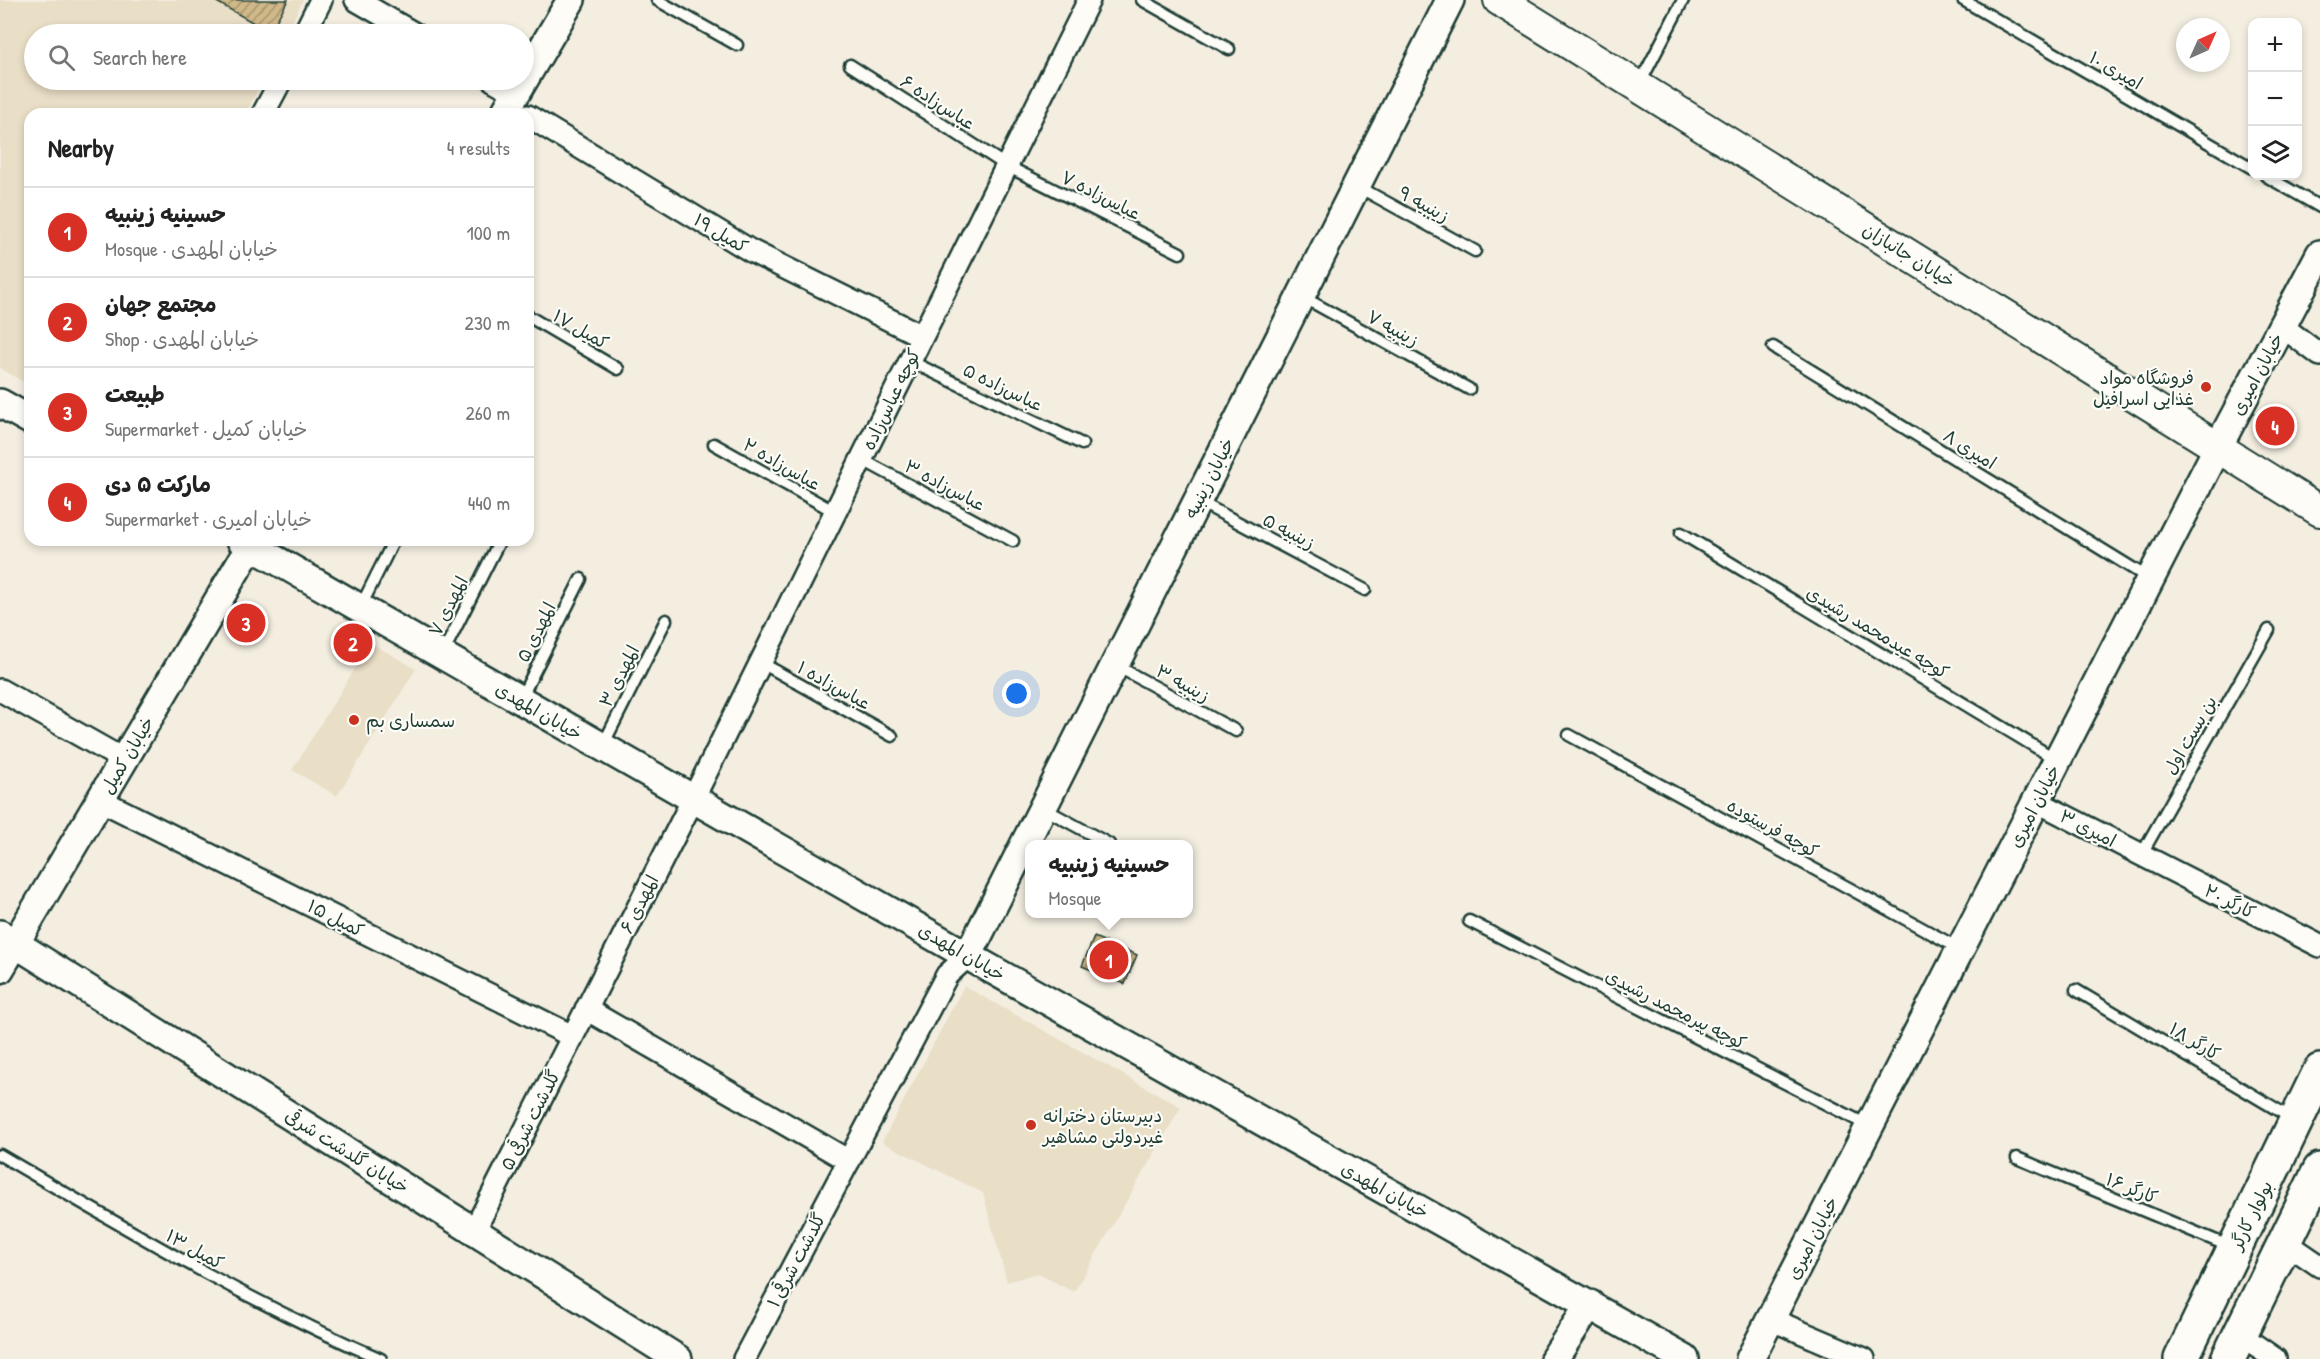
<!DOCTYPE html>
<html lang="en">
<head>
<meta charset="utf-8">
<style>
	body { margin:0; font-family:"Patrick Hand","Playpen Sans Arabic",sans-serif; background:#f6f6f6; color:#222 }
	.controls { position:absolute; right:18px; top:18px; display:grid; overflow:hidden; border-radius:12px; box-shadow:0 3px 9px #0003 }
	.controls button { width:54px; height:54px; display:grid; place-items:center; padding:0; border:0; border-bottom:2px solid #e0e0e0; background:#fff; color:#222; font:30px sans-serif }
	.compass { position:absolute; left:2176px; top:18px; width:54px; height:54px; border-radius:50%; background:#fff; box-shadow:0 3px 9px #0003; rotate:45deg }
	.you { position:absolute; left:1017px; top:694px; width:21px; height:21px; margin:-15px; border:4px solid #fff; border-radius:50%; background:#1a73e8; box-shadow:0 0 0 9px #1a73e833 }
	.badge { display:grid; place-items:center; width:39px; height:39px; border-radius:50%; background:#d93025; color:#fff; font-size:20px; font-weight:700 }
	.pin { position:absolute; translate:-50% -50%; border:3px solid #fff; box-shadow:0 2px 6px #0006 }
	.popup { position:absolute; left:1025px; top:840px; width:168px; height:78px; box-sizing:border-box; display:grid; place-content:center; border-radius:12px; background:#fff; filter:drop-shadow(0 2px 4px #0005); font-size:20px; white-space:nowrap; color:#767676 }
	.popup b { font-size:22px; color:#222 }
	.popup::after { content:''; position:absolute; left:50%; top:100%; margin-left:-12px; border:12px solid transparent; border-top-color:#fff }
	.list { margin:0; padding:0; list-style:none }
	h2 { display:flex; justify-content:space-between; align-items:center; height:78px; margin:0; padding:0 24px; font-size:26px }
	h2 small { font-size:20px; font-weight:400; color:#767676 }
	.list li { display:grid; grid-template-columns:39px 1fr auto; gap:18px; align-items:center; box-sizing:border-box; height:90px; padding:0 24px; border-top:2px solid #e0e0e0 }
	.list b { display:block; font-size:22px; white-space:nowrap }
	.list p { margin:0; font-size:20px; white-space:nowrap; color:#767676 }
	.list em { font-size:20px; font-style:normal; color:#767676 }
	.icon { flex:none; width:33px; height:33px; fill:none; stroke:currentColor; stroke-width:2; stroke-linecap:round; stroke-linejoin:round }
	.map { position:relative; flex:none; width:2320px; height:1359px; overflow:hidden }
	.search { position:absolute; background:#fff; box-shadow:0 3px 9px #0003; left:24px; top:24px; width:510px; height:66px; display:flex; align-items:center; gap:15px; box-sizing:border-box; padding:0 21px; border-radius:33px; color:#767676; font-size:22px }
	.panel { position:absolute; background:#fff; box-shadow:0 3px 9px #0003; left:24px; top:108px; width:510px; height:438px; border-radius:18px }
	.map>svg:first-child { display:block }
</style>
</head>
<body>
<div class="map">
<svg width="2320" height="1359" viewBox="0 0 2320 1359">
	<defs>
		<pattern id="building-hatch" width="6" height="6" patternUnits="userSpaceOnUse" patternTransform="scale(1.5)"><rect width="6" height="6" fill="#d0b888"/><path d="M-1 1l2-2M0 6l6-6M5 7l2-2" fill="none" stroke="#a89770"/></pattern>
	</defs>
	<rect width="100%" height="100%" fill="#f4eee1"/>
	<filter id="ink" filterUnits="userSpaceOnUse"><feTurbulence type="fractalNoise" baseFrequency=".0167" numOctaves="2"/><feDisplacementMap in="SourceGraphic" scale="12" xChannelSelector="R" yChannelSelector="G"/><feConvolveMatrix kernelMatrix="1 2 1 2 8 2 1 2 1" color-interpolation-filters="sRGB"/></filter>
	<g filter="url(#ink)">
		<path fill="#e9dec6" d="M0 0H303L286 34H34V80H263L245 114H30V386L0 368Z
			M371 643 416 669 337 796 292 770Z
			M964 986 1181 1107 1074 1292 1037 1273 1007 1282 983 1193 882 1142Z"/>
		<path fill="url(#building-hatch)" stroke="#1f3d34" stroke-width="1.5" d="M213 0H288L270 32Z
			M1094 937 1137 955 1125 984 1082 966Z"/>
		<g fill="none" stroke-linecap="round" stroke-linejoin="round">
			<g stroke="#1f3d34" stroke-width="15">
				<path id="service" d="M657 0 737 45
					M1142 0 1229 49
					M1963 0 2252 168
					M850 65 1007 166 1180 253
					M1639 85 1683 0
					M2266 176 2320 207
					M1357 186 1475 251
					M1301 296 1469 389
					M528 316 618 369
					M1773 347 2150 579
					M910 361 1082 444
					M714 444 835 512
					M861 459 1013 541
					M1198 501 1365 590
					M1681 533 2057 760
					M360 608 394 540
					M442 655 500 540
					M760 662 892 736
					M1115 665 1236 731
					M520 700 581 579
					M1569 735 1960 949
					M602 747 666 620
					M1043 808 1109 844
					M2141 855 2269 630
					M1469 921 1869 1126
					M2076 990 2293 1119
					M0 1155C125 1228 248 1302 381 1359
					M2017 1158 2231 1247"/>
			</g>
			<g stroke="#1f3d34" stroke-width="26">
				<path id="minor" d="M356 0 415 34
					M304 34 321 0
					M493 80 516 93
					M263 114 281 80
					M528 116 751 251 922 336
					M2282 326 2320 355
					M0 690 124 760
					M100 800 572 1036
					M2036 801 2320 946
					M586 1009 849 1161
					M474 1231 693 799 1089 0
					M2285 1242 2320 1266
					M1770 1319 1864 1359
					M2240 1335 2275 1359
					M744 1359 947 975 968 956"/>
			</g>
			<g stroke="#1f3d34" stroke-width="32">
				<path id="tertiary" d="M504 114 571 0
					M0 403 30 420
					M241 540 968 956 1685 1359
					M0 934 678 1359
					M968 956 1450 0
					M0 969 254 540
					M1554 1359 1590 1304
					M1750 1359 2218 447 2320 254"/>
			</g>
			<g stroke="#1f3d34" stroke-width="34">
				<path id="secondary" d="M1499 0 2320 511"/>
			</g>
			<g stroke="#1f3d34" stroke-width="38">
				<path id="primary" d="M2181 1359 2320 1071
					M2228 1359 2320 1170"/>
			</g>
			<use href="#service" stroke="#fdfcf7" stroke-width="10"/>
			<use href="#minor" stroke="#fdfcf7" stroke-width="21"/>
			<use href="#tertiary" stroke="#fdfcf7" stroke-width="27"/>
			<use href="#secondary" stroke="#fdfcf7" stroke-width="30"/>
			<use href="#primary" stroke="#fdfcf7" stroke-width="33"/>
		</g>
	</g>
	<g fill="#c8321e" stroke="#fdfcf7" stroke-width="2">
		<circle cx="2206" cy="387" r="6"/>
		<circle cx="354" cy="720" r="6"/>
		<circle cx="1031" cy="1125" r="6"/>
	</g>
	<g text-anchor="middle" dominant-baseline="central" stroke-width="4.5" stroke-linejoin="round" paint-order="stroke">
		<g font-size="18" fill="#1f3d34" stroke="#fdfcf7">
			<text transform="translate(2116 70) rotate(30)">امیری ۱۰</text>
			<text transform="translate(938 102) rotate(33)">عباس‌زاده ۶</text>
			<text transform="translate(1101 195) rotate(27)">عباس‌زاده ۷</text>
			<text transform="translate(1424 204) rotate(29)">زینبیه ۹</text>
			<text transform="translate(721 233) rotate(31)">کمیل ۱۹</text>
			<text transform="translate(1909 255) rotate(32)">خیابان جانبازان</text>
			<text transform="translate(1393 328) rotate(29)">زینبیه ۷</text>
			<text transform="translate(581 329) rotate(30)">کمیل ۱۷</text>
			<text transform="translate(2257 374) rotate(-62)">خیابان امیری</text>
			<text transform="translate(1003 387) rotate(26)">عباس‌زاده ۵</text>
			<text transform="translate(891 399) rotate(-64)">کوچه عباس‌زاده</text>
			<text transform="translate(1970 449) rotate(32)">امیری ۸</text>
			<text transform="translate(782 464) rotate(30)">عباس‌زاده ۲</text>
			<text transform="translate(1209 478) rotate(-63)">خیابان زینبیه</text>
			<text transform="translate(945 485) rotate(28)">عباس‌زاده ۳</text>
			<text transform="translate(1289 531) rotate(28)">زینبیه ۵</text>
			<text transform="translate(448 606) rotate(-63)">المهدی ۷</text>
			<text transform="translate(536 632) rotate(-63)">المهدی ۵</text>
			<text transform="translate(1878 632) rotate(31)">کوچه عیدمحمد رشیدی</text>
			<text transform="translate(619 676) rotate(-63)">المهدی ۳</text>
			<text transform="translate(1183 683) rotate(29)">زینبیه ۳</text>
			<text transform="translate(834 685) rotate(29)">عباس‌زاده ۱</text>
			<text transform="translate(539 711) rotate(30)">خیابان المهدی</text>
			<text transform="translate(2190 735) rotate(-60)">بن بست اول</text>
			<text transform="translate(127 755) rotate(-59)">خیابان کمیل</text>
			<text transform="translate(2034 806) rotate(-63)">خیابان امیری</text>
			<text transform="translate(1773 828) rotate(29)">کوچه فرستوده</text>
			<text transform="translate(2088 828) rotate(27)">امیری ۳</text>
			<text transform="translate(2230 901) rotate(27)">کارگر ۲۰</text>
			<text transform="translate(639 904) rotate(-63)">المهدی ۶</text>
			<text transform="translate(336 918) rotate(27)">کمیل ۱۵</text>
			<text transform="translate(962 952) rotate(30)">خیابان المهدی</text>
			<text transform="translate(1676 1009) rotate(27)">کوچه پیرمحمد رشیدی</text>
			<text transform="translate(2195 1041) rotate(31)">کارگر ۱۸</text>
			<text transform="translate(530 1120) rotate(-63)">گلدشت شرقی ۵</text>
			<text transform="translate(347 1151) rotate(32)">خیابان گلدشت شرقی</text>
			<text transform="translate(2132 1188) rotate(22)">کارگر ۱۶</text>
			<text transform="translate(1385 1190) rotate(29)">خیابان المهدی</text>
			<text transform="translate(2251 1215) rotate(-64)">بولوار کارگر</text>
			<text transform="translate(1812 1238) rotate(-63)">خیابان امیری</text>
			<text transform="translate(195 1249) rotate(29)">کمیل ۱۳</text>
			<text transform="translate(796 1260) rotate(-62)">گلدشت شرقی ۱</text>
		</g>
		<g font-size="18" fill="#1f3d34" stroke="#fdfcf7" text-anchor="start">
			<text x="2194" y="377" text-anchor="end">فروشگاه مواد<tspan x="2194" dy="21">غذایی اسرافیل</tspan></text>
			<text x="366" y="720">سمساری بم</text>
			<text x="1043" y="1115">دبیرستان دخترانه<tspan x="1043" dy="21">غیردولتی مشاهیر</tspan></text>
		</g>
	</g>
</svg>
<div class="controls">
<button>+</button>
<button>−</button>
<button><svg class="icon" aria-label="layers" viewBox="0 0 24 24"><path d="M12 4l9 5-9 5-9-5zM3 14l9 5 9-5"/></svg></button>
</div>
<svg class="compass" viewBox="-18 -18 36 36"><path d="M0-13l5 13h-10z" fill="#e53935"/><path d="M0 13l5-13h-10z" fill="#767676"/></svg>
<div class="you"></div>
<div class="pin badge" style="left:1109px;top:960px">1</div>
<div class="popup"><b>حسینیه زینبیه</b>Mosque</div>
<div class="pin badge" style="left:353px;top:643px">2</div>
<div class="pin badge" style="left:246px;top:623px">3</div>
<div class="pin badge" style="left:2275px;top:426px">4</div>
<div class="search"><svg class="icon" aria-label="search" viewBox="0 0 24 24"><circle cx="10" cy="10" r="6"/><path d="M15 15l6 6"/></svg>Search here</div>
<section class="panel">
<h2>Nearby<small>4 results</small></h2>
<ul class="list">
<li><span class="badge">1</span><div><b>حسینیه زینبیه</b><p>Mosque · خیابان المهدی</p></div><em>100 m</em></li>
<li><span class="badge">2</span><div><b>مجتمع جهان</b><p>Shop · خیابان المهدی</p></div><em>230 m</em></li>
<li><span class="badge">3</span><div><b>طبیعت</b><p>Supermarket · خیابان کمیل</p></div><em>260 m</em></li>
<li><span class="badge">4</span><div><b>مارکت ۵ دی</b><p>Supermarket · خیابان امیری</p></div><em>440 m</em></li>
</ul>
</section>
</div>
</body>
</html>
